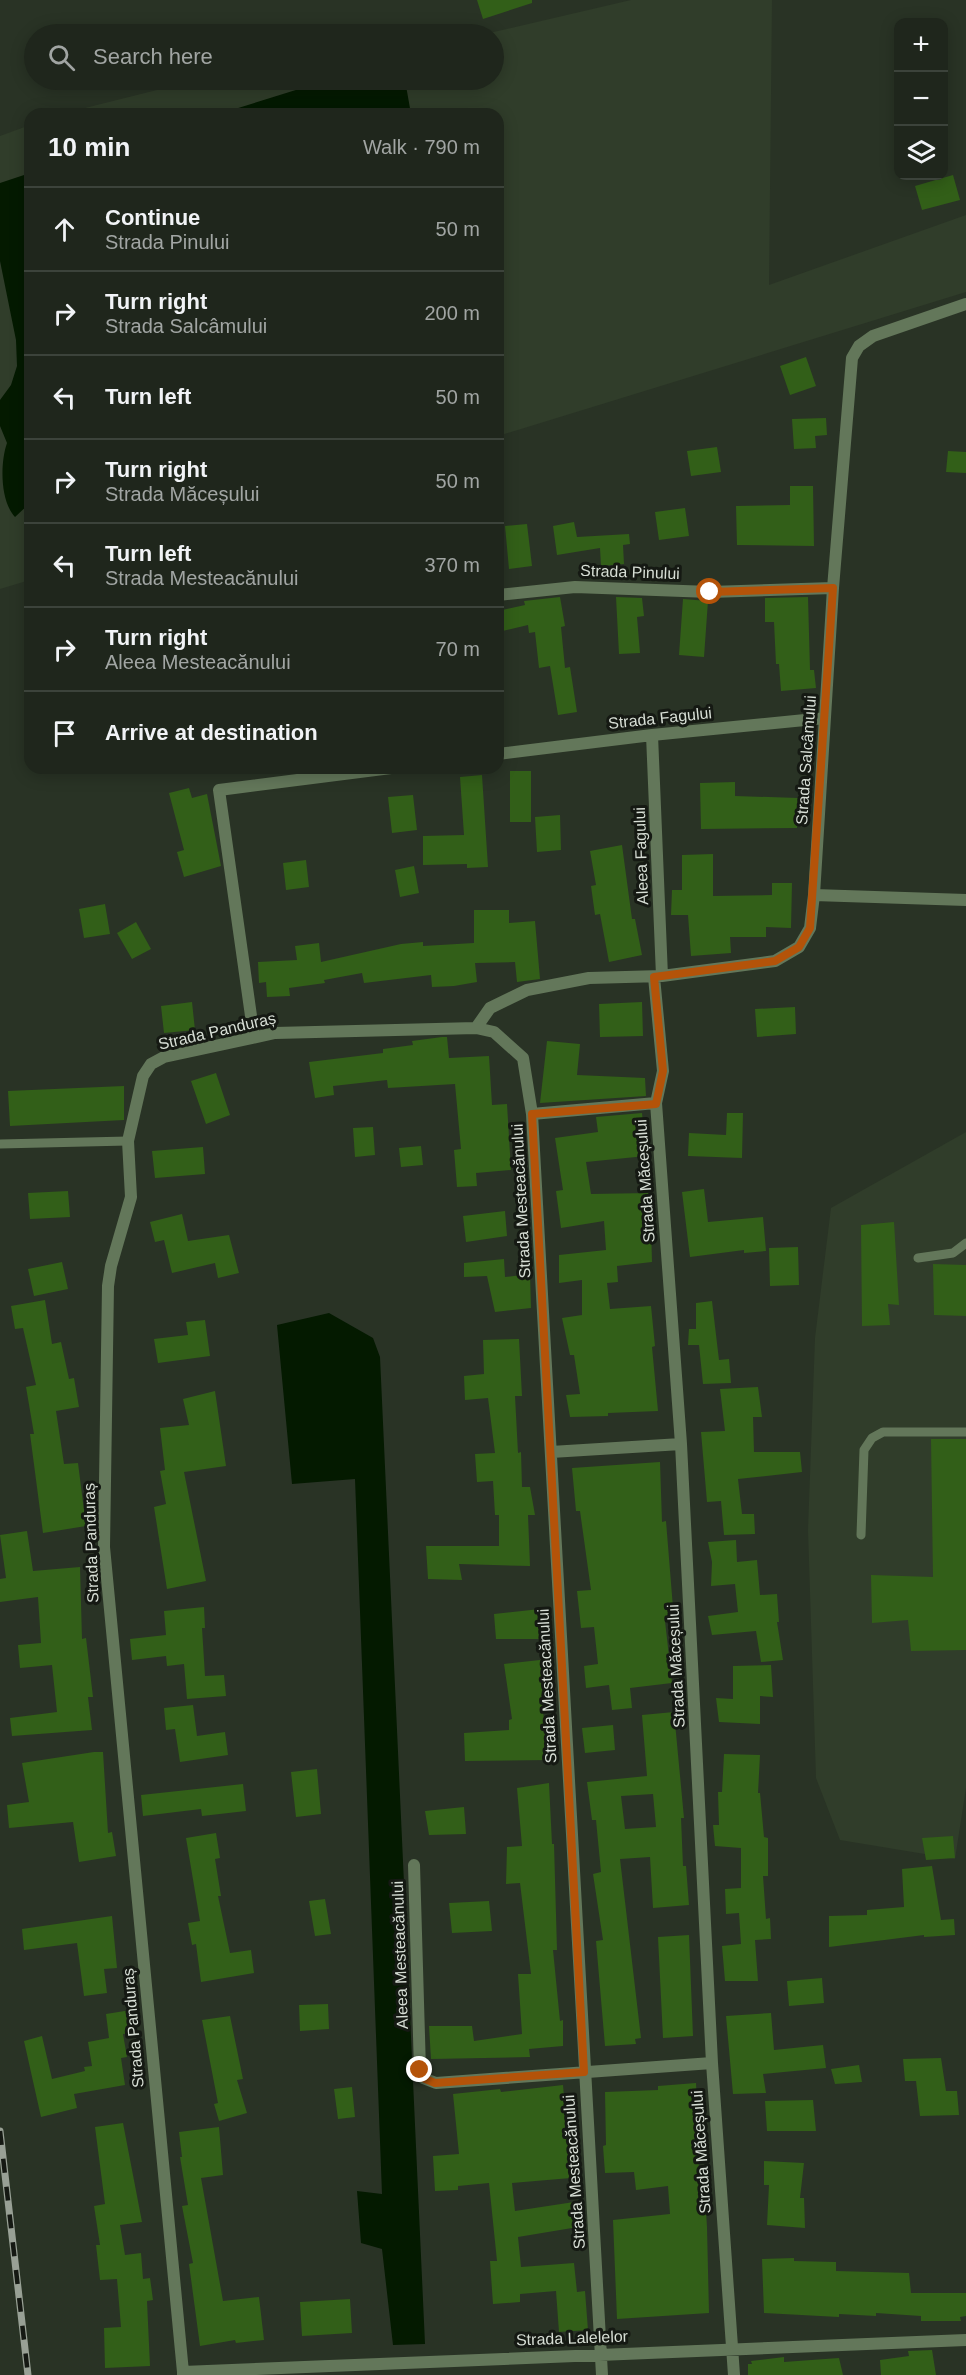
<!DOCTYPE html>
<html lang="en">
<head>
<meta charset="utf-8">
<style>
	body { margin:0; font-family:Helvetica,sans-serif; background:#2c3229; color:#f1f3f6 }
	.controls { position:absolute; right:18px; top:18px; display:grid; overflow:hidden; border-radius:12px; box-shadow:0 3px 15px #0003 }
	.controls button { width:54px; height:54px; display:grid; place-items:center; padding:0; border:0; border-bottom:2px solid #3c433b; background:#1f261c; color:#f1f3f6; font:30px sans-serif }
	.stop { position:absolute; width:18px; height:18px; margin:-14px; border:4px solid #b45309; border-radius:50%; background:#fff }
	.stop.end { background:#b45309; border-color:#fff; box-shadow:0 2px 6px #0008 }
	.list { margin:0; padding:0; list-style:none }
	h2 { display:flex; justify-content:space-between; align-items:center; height:78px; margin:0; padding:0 24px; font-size:26px }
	h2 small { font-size:20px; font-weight:400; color:#a1a5a3 }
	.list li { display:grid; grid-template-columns:39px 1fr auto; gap:18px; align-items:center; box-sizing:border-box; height:84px; padding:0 24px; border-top:2px solid #3c433b }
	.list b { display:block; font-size:22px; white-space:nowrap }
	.list p { margin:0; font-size:20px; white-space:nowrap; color:#a1a5a3 }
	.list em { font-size:20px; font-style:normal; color:#a1a5a3 }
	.icon { flex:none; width:33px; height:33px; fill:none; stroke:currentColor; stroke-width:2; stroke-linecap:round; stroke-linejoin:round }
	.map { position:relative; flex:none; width:966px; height:2375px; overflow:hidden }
	.search { position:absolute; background:#1f261c; box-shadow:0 3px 15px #0003; left:24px; top:24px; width:480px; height:66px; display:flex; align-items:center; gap:15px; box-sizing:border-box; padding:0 21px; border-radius:33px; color:#a1a5a3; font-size:22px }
	.panel { position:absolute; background:#1f261c; box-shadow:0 3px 15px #0003; left:24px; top:108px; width:480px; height:666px; border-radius:18px }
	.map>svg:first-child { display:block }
</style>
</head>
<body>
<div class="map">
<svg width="966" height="2375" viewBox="0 0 966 2375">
	<rect width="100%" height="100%" fill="#293325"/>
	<path fill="#303d2a" d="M631 0H772L769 285 966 215V292L498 436V114H61L197 80H494V34H485Z
		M30 125V580L0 589V136Z
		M966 1132V1788L955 1859 840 1840 816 1778 808 1530 815 1338 831 1208Z"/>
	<path fill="#041a00" d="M328 80H405L411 114H219Z
		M30 173V503L15 517C0 501 0 463 7 443L0 426V400L11 385 17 366 16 340 0 261V183Z
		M329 1313 373 1338 380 1357 425 2344 393 2345 382 2249 361 2243 357 2191 382 2194 355 1479 292 1484 277 1325Z"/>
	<path fill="#325f18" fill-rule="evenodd" d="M477 0H532V3L483 19Z
		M953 175 960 200 922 210 915 186Z
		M806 357 816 386 790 395 780 366Z
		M826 418 827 435 815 436 816 448 794 449 792 419Z
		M717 447 721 472 691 476 687 451Z
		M948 451 966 452V473L946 472Z
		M790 486H813L814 546 737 545 736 506 790 505Z
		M685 508 689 536 659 540 655 512Z
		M574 522 577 537 629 534 630 544 623 545 624 564 601 566 600 548 557 555 553 526Z
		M527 524 532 566 509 569 505 526Z
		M560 597 565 626 561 627 565 668 570 667 577 712 558 715 550 666 539 668 535 632 529 633 528 625 498 632V611L525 605 524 601Z
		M616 597 642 598 644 616 637 617 640 653 619 654Z
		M808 597 810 670H814L816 688 781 691 779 664H776L774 622H765V598Z
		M683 599 708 601 704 657 679 655Z
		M510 771H531V822H510Z
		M482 775 488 867 467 868V864L423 865V836L464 835 460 777Z
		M735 782V796L798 798 797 828 701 829 700 783Z
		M189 788 192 798 207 794 221 866 184 877 177 852 184 850 169 793Z
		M413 795 417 830 392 833 388 797Z
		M560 815 561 850 537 852 535 817Z
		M622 845 632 919H635L642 955 609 962 600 914 595 915 591 886 596 885 590 851Z
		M713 854V896L772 895V883H792L791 928 766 927V937H730L731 953 691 956 688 915H671L672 890H682V855Z
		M306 860 309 887 286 890 283 863Z
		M414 866 419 893 400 897 395 870Z
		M105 904 110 934 84 938 79 909Z
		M474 910H509V923L535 921 540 979 517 982 515 962 475 963 477 982 454 986 432 987 431 975 364 983 362 973 324 980 325 983 289 988 290 996 267 997 266 982 259 983 258 962 297 960 295 946 319 943 321 962 401 944 423 942V946L474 943Z
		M136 922 151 949 132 959 117 933Z
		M192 1002 195 1030 164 1033 161 1006Z
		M642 1002 643 1036 600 1037 599 1004Z
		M795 1007 796 1034 757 1037 755 1009Z
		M442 1037H447L449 1058 489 1056 492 1105 507 1104 511 1170 476 1173 477 1186 457 1187 454 1150 461 1149 455 1084 388 1088 387 1080 333 1086 334 1095 315 1098 309 1062 383 1053V1049L413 1045 412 1041Z
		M547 1041 580 1044 577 1075 645 1078 646 1096 540 1103Z
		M216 1073 230 1115 206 1124 191 1081Z
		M124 1086V1120L10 1126 8 1091Z
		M642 1113 646 1156 586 1162 591 1194 650 1193 652 1262 617 1266 618 1282 607 1283 610 1309 651 1306 655 1346 652 1347 658 1411 608 1413V1416L570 1417 566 1395 580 1394 574 1355H570L562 1318 582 1315V1280L559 1283V1255L606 1250 604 1221 561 1228 556 1191 563 1190 555 1138 598 1132 596 1117Z
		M727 1113H743L742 1158 688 1156 689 1133 726 1135Z
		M373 1127 375 1155 355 1157 353 1128Z
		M421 1146 423 1165 401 1167 399 1148Z
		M203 1147 205 1174 155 1178 152 1151Z
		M704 1189 708 1222 763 1217 766 1251 744 1253V1250L690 1257 682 1192Z
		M68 1191 70 1217 30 1219 28 1193Z
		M505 1211 507 1236 466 1242 463 1216Z
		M182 1214 188 1241 229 1235 239 1273 218 1278 215 1263 172 1273 164 1240 155 1242 150 1222Z
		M894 1222 899 1305 888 1304 890 1325 862 1326 861 1225Z
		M798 1247 799 1285 770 1286 769 1248Z
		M504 1259 505 1277 530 1274 531 1308 495 1312 487 1276 464 1277V1263Z
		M62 1262 68 1289 34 1296 28 1269Z
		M933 1264 966 1265V1316L934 1315Z
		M45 1300 52 1344 61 1342 69 1379 74 1378 79 1407 56 1411 64 1464 78 1463 86 1526 43 1533 30 1434H34L26 1387 36 1385 23 1328 15 1329 11 1306Z
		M712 1301 719 1360 729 1359 731 1383 703 1384 699 1345H688L689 1329H696V1303Z
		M205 1320 210 1356 158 1363 154 1339 188 1335 186 1322Z
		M519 1339 522 1396H515L518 1453 521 1452 522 1487H530L535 1515H528L530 1566 459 1564 462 1580 428 1579 426 1546H499V1515H495L493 1481 477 1482 475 1454 495 1453 488 1398 465 1400 464 1376 484 1374 483 1340Z
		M758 1387 762 1417H753L754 1452H800L802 1472 738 1479 742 1514H754L755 1534 724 1535 721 1501 707 1502 701 1432 725 1431 720 1389Z
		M215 1391 226 1466 184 1472 206 1581 167 1589 154 1507 166 1504 160 1471 165 1470 160 1428 189 1425 183 1399Z
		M931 1439H966V1650L911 1651 908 1620 872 1623 871 1575 933 1577Z
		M660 1462 662 1522 666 1521 674 1620 665 1621 672 1683 630 1688 632 1708 612 1710 609 1685 586 1688 584 1666 598 1664 594 1627 581 1628 577 1591 591 1590 580 1511H576L572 1468Z
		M27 1531 33 1571 80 1567 82 1639 86 1638 93 1697H88L92 1730 12 1736 10 1718 57 1712 52 1665 20 1668 18 1645 41 1643 38 1597 0 1602V1579L6 1578 0 1535Z
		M736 1540 737 1562 757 1560 760 1595 777 1594 779 1622H777L783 1660 761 1662 756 1631 712 1635 708 1616 738 1612 735 1584 711 1586 712 1562 708 1542Z
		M204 1607 205 1628H202L205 1676 224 1675 226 1696 187 1699 184 1664 167 1666 166 1656 132 1660 130 1639 166 1635 164 1611Z
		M540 1609 541 1639H496L494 1614Z
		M540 1660 546 1695H541L549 1760 465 1761 464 1733 509 1730V1720L512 1719 504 1664Z
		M771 1665 773 1697 760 1696V1724L719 1722 716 1698 733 1699V1666Z
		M193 1705 197 1736 225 1732 228 1755 180 1762 175 1729 166 1730 164 1708Z
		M674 1712 684 1818H681L683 1866H686L689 1905 653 1908 650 1857 620 1859 641 2038 635 2039 636 2044 605 2046 596 1941 603 1940 593 1874 601 1872 596 1820H592L587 1782 647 1776 642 1715ZM653 1794 656 1827 625 1829 621 1796Z
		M613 1725 615 1750 585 1753 582 1728Z
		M94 1752H103L108 1833 112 1832 116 1856 79 1862 73 1822 9 1828 7 1805 29 1802 22 1763Z
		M724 1754 760 1755 758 1793H760L764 1837 768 1838V1876H763L766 1919 770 1918 771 1939 755 1940 758 1981H725L722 1946 741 1944 739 1913 726 1914 725 1889 741 1888V1848L715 1846 713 1825H719L718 1792H722Z
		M317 1769 321 1814 296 1817 291 1772Z
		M549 1783 552 1844H554L557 1950H553L560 2021 563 2020V2046L529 2049 530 2057 431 2059 429 2026H472L474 2041 522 2034 518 1974H531L520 1883 506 1884 507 1847 522 1846 517 1788Z
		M243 1784 246 1811 202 1816 201 1809 143 1816 141 1795Z
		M464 1807 466 1834 429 1835 425 1811Z
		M216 1833 220 1858 215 1859 221 1896H218L230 1953 251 1950 254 1973 201 1982 196 1944 192 1945 188 1923 200 1921 186 1838Z
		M953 1836 955 1858 926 1860 922 1838Z
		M932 1866 941 1920 954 1919 955 1935 924 1937V1935L829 1947V1916L867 1915V1910L904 1907 902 1869Z
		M325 1899 331 1934 315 1936 309 1901Z
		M489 1901 492 1931 452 1933 449 1903Z
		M112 1916 117 1968 104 1969 107 1993 84 1996 77 1943 24 1950 22 1929Z
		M689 1935 693 2036 663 2038 658 1937Z
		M822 1978 824 2003 789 2006 787 1981Z
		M328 2004 329 2029 300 2031 299 2005Z
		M131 2010 134 2033 123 2034 127 2057 121 2058 125 2085 74 2094 77 2108 41 2117 24 2041 42 2036 52 2079 85 2071 84 2067 92 2066 88 2042 109 2038 106 2014Z
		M771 2013 774 2050 823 2045 826 2068 763 2074 766 2093 733 2094 726 2016Z
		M230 2016 243 2079 237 2080 247 2113 219 2121 214 2104 218 2103 202 2020Z
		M941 2058 946 2091H957L959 2115 920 2116 916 2081H905L903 2059Z
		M859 2065 862 2082 835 2084 831 2069Z
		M696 2083 698 2126H696L702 2212 706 2211 707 2227 709 2313 617 2319 613 2220 670 2214 668 2186 636 2190 634 2172 605 2173 603 2146 606 2145 605 2092 658 2090V2086Z
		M563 2085 571 2178 512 2183 515 2211 574 2202 578 2227 518 2237 521 2267 574 2263 577 2292 585 2291 588 2330 559 2332 556 2291 520 2294V2302L493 2304 490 2261H497L489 2183 458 2186V2190L435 2191 433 2156 459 2154 453 2094 500 2089 501 2092Z
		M352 2087 355 2117 338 2119 334 2089Z
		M813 2100 816 2131H767L765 2101Z
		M123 2123 142 2222 120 2225 125 2255 141 2253 143 2279 150 2278 153 2300 147 2301 150 2366 105 2368 104 2328 121 2327 117 2279 100 2280 96 2245H100L94 2206 105 2204 95 2127Z
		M219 2127 223 2175 201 2178 223 2301 259 2297 264 2340 236 2343 235 2340 200 2346 189 2264 193 2263 182 2206 188 2205 180 2157H182L179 2132Z
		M764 2161 804 2163 800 2198H804L805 2228 767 2225 769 2185H764Z
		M794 2258V2261L836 2262V2271L909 2273 911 2293H966V2316L960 2317 961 2321H921V2316L876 2313V2316L839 2314V2317L764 2313 762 2259Z
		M350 2299 352 2333 302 2336 300 2302Z
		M932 2350 936 2375H881L880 2360 909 2356 908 2351Z
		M784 2357V2362L839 2358 843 2375H748V2364H752L751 2361Z"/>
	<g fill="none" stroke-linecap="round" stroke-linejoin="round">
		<path stroke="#63775a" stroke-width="9" d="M0 1144 128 1141
			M918 1258 953 1253 966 1243
			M861 1535 864 1450 872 1438 883 1432H966"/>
		<path stroke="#63775a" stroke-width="12" d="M498 595 575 587 710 592 833 588
			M652 735 662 976
			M498 754 652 735 825 718
			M814 895 966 900
			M654 977 663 1071 656 1103
			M476 1028 490 1008 527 990 589 978 662 976 775 961 799 947 810 928 814 895 833 588 852 358 859 346 873 336 966 304
			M254 1037 219 790 391 768
			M532 1114 656 1103 681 1444 712 2063 734 2375
			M551 1452 681 1444
			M414 1865 420 2070 423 2078 436 2083 712 2063
			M183 2372 104 1547 108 1286 111 1266 131 1197 128 1141 143 1076 151 1064 164 1057 275 1033 476 1028 494 1032 523 1058 532 1114 602 2375
			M183 2375V2372L966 2340"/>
		<g stroke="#98a095" stroke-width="7">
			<path id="rail" d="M0 2131 28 2375"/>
		</g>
		<use href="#rail" stroke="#151913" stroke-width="4.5" stroke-dasharray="14" stroke-linecap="butt"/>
	</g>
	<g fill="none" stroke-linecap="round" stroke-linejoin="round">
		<path stroke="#b45309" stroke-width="8" d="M420 2070 423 2078 435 2083 584 2072 532 1114 656 1104 663 1071 654 977 775 961 799 947 810 928 833 588 710 592"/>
	</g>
	<g text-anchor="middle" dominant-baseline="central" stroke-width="6" stroke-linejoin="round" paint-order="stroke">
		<g font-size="16" fill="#d7ded5" stroke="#151913">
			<text transform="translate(630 572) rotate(2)">Strada Pinului</text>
			<text transform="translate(660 718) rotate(-6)">Strada Fagului</text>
			<text transform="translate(806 760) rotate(-86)">Strada Salcâmului</text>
			<text transform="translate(641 856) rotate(-92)">Aleea Fagului</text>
			<text transform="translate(217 1031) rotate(-13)">Strada Panduraș</text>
			<text transform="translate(645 1181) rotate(-94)">Strada Măceșului</text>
			<text transform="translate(521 1201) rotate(-93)">Strada Mesteacănului</text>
			<text transform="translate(91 1543) rotate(-92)">Strada Panduraș</text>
			<text transform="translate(676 1666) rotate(-93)">Strada Măceșului</text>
			<text transform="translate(547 1686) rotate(-93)">Strada Mesteacănului</text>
			<text transform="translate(400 1955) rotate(-92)">Aleea Mesteacănului</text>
			<text transform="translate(133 2028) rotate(-95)">Strada Panduraș</text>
			<text transform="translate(701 2152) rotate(-94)">Strada Măceșului</text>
			<text transform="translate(574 2172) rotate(-94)">Strada Mesteacănului</text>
			<text transform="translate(572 2338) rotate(-2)">Strada Lalelelor</text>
		</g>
	</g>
</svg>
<div class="controls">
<button>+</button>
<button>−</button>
<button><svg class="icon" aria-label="layers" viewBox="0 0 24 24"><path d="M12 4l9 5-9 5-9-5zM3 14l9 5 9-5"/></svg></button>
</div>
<div class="stop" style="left:710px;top:592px"></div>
<div class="stop end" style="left:420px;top:2070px"></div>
<div class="search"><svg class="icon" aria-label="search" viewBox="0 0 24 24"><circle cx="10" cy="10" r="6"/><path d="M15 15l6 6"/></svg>Search here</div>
<section class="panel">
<h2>10 min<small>Walk · 790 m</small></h2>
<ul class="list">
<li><svg class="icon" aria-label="ahead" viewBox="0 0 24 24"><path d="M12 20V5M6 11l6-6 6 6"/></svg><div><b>Continue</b><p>Strada Pinului</p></div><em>50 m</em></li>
<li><svg class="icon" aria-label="right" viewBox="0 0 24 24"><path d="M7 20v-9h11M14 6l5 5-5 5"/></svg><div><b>Turn right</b><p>Strada Salcâmului</p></div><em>200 m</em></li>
<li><svg class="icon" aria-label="left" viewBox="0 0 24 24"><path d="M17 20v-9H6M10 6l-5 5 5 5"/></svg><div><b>Turn left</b></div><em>50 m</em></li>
<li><svg class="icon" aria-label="right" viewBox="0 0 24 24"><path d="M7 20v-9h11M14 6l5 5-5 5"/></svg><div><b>Turn right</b><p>Strada Măceșului</p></div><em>50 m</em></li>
<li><svg class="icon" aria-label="left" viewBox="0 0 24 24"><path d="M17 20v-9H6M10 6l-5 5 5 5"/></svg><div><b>Turn left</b><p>Strada Mesteacănului</p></div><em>370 m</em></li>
<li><svg class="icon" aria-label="right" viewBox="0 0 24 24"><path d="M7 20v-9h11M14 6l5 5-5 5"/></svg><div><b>Turn right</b><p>Aleea Mesteacănului</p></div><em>70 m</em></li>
<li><svg class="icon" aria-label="arrive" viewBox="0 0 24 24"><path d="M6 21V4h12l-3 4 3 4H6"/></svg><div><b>Arrive at destination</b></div></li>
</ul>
</section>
</div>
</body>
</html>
